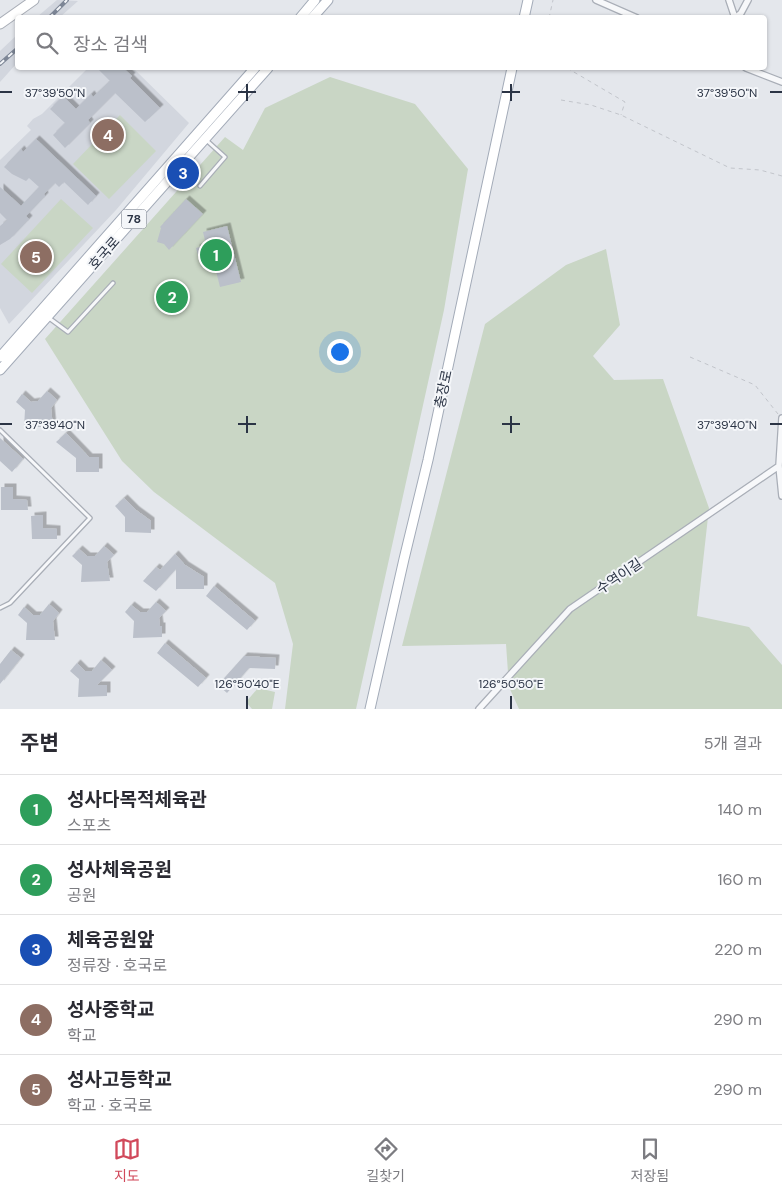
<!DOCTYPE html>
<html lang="ko">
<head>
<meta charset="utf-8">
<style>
	body { margin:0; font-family:"DM Sans","Noto Sans KR",sans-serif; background:#f7f7f7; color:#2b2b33 }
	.you { position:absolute; left:339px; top:351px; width:18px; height:18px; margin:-12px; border:4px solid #fff; border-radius:50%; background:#1a73e8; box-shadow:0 0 0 8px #1a73e833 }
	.badge { display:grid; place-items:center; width:32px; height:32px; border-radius:50%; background:#d1495b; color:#fff; font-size:16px; font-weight:700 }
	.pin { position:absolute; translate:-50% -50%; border:2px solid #fff; box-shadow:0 1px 5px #0006 }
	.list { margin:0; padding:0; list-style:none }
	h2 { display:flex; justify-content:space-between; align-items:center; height:65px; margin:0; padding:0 20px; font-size:21px }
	h2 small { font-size:16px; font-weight:400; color:#7c7c81 }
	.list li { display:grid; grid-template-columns:32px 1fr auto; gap:15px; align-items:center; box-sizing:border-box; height:70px; padding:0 20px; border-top:1px solid #e1e1e2 }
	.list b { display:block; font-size:19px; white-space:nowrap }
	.list p { margin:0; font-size:16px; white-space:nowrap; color:#7c7c81 }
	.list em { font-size:16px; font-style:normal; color:#7c7c81 }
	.icon { flex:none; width:28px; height:28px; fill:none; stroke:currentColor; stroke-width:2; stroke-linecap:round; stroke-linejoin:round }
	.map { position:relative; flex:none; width:782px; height:709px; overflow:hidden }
	.search { position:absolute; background:#fff; box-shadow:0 1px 4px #0004; left:15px; right:15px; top:15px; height:55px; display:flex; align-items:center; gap:12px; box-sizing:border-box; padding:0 18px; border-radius:5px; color:#7c7c81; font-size:19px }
	.sheet { height:415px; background:#fff }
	nav { display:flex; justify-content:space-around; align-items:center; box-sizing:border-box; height:70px; border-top:1px solid #e1e1e2; background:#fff; font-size:14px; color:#7c7c81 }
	nav a { display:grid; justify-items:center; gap:2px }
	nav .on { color:#d1495b }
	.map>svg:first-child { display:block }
</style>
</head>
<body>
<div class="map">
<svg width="782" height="709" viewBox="0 0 782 709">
	<defs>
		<filter id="shadow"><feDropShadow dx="3.5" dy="-3.5" stdDeviation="0" flood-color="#0004"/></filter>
	</defs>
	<rect width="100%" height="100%" fill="#e4e7ec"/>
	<path fill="#d2d6de" d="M57 0 78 1 60 17H37Z
		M17 35V63L0 82V51Z
		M88 68H133L189 123 116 210 9 324 0 308V160L31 130 27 126 33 119 42 114Z"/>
	<path fill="#c9d6c5" d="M330 77 415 104 468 169 444 310 356 709H285L293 644 275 583 154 492 122 461 45 339 225 137 243 150 265 108Z
		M120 115 156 151 109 199 73 164Z
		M61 199 93 228 32 293 1 264Z
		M606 249 620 325 593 356 614 380 663 379 709 508 697 616 749 627 782 665V709H519L509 687 506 644 402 646 485 324 566 265Z
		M258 688 275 692 272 709H252L246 702Z"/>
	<path fill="#bbc0ca" filter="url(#shadow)" d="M97 68H123L132 76 130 78 160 108 145 122 115 93 88 120 90 123 65 148 53 135 65 123 50 109 63 96 76 109 91 94 93 97 110 81Z
		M36 139 96 196 88 205 64 182 59 187 55 183 44 194 45 196 26 216 29 219 10 239 0 245V226L7 220 0 213V187L21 206 39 187 29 178 26 181 12 174 4 167 21 149 23 152Z
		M186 199 203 214 169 250 164 244 157 242 161 228 160 227Z
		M227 226 241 282 220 287 214 263 201 266 196 248 206 245 203 232Z
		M47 391 57 400 51 408 53 427H24L25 410 16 402 22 394 31 402 38 401Z
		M66 433 89 457H99V472H76V458L56 442Z
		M0 438 23 459 12 472 0 461Z
		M1 487H13V499L27 500 28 510H1Z
		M124 498 136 510 151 521V533L125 532V517L115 506Z
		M43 515V528L57 529V539H32L31 516Z
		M104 546 114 555 107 562 110 581 81 582 82 565 72 556 79 549 87 556H95Z
		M175 554 185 565 204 577V589H176V569L156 591 143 581 156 567 160 570Z
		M214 586 255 621 247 630 206 596Z
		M156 602 166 611 159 618 160 626H162V637L133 638 134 621 125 612 131 605 140 612H147Z
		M49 604 59 613 53 621 55 640H26L27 623 18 615 24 607 33 615H40Z
		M165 643 206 678 198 687 157 653Z
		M11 650 21 658 0 684V664Z
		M244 656 276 658 275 669 249 668 227 693 218 685Z
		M101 660 112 670 97 685H107V696L78 697 79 679 70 671 77 663 85 671H92Z"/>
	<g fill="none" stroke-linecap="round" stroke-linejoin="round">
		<g stroke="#a9aeb7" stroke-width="5.5">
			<path id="lane" d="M200 186 225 157 205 139
				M49 318 68 332 113 283
				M0 430 90 518 10 603 0 608"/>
		</g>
		<g stroke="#a9aeb7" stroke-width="8">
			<path id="street" d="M596 0 637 18
				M729 0 735 18
				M735 18 741 13 748 0
				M746 68 782 82
				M782 418 779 466 782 496
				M479 709 570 609 779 466"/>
		</g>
		<g stroke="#a9aeb7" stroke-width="11">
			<path id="secondary" d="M0 24 34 0"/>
		</g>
		<g stroke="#a3abb8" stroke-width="11">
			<path id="primary" d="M300 18 315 0
				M312 18 328 0
				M524 18 528 0
				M0 357 255 68
				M0 370 268 68
				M370 709 404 559 428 460 512 68"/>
		</g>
		<path stroke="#c2c5cb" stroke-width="1" stroke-dasharray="4 4" stroke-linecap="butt" d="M549 18 553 0
			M567 68 625 102 621 115
			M561 100 591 105 621 115 730 168 760 170 782 176
			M690 357 755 385 778 414"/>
		<use href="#lane" stroke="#f7f8fa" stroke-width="3"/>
		<use href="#street" stroke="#f7f8fa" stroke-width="5.5"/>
		<use href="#secondary" stroke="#fff" stroke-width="9"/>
		<use href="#primary" stroke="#fff" stroke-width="9"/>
		<g stroke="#7d8696" stroke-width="4">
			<path id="rail" d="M49 18 67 0
				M0 64 18 48"/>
		</g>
		<use href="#rail" stroke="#f4f6f9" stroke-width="2" stroke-dasharray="5.5" stroke-linecap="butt"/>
	</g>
	<path fill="none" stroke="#2b3445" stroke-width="2" d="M247 84V101M511 84V101M0 92H12M238 92H256M502 92H520M770 92H782M247 416V433M511 416V433M0 424H12M238 424H256M502 424H520M770 424H782M247 696V709M511 696V709"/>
	<g text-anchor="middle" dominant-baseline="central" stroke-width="4" stroke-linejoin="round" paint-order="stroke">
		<rect fill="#f4f6f9" stroke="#676e7b" stroke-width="1" x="121.5" y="209.5" width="25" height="19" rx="4"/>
		<g font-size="12" font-weight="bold" fill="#2b3445">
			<text x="134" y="219">78</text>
		</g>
		<g font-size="14" fill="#2b3445" stroke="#f4f6f9">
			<text transform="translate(104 253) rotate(-49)">호국로</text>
			<text transform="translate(443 389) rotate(-78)">충장로</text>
			<text transform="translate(619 576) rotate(-34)">수역이길</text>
		</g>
	</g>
	<g font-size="12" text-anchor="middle" fill="#2b3445" stroke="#f4f6f9" stroke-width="4" stroke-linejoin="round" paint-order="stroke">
		<text x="55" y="97">37°39'50"N</text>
		<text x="727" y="97">37°39'50"N</text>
		<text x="55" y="429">37°39'40"N</text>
		<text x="727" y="429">37°39'40"N</text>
		<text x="247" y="688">126°50'40"E</text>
		<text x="511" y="688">126°50'50"E</text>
	</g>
</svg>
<div class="you"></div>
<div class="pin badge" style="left:216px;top:255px;background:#2e9e5b">1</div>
<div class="pin badge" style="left:172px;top:297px;background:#2e9e5b">2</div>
<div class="pin badge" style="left:183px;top:173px;background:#1a4fb4">3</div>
<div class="pin badge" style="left:108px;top:135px;background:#8d6e63">4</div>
<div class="pin badge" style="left:36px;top:257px;background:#8d6e63">5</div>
<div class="search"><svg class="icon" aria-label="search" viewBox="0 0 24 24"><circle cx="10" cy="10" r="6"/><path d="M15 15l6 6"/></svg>장소 검색</div>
</div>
<section class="sheet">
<h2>주변<small>5개 결과</small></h2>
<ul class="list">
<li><span class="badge" style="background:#2e9e5b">1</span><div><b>성사다목적체육관</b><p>스포츠</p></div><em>140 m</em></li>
<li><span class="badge" style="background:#2e9e5b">2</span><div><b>성사체육공원</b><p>공원</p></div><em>160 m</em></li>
<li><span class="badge" style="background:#1a4fb4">3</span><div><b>체육공원앞</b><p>정류장 · 호국로</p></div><em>220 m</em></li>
<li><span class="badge" style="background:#8d6e63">4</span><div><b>성사중학교</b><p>학교</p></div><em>290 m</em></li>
<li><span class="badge" style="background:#8d6e63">5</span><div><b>성사고등학교</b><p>학교 · 호국로</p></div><em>290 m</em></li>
</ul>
</section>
<nav>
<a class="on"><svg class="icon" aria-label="map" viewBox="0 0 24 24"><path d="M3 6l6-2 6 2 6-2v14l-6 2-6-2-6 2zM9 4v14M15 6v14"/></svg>지도</a>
<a><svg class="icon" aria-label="directions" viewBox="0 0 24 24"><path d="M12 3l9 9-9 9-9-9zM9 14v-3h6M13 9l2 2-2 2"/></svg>길찾기</a>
<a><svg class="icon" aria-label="saved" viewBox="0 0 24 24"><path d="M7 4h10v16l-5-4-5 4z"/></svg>저장됨</a>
</nav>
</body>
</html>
